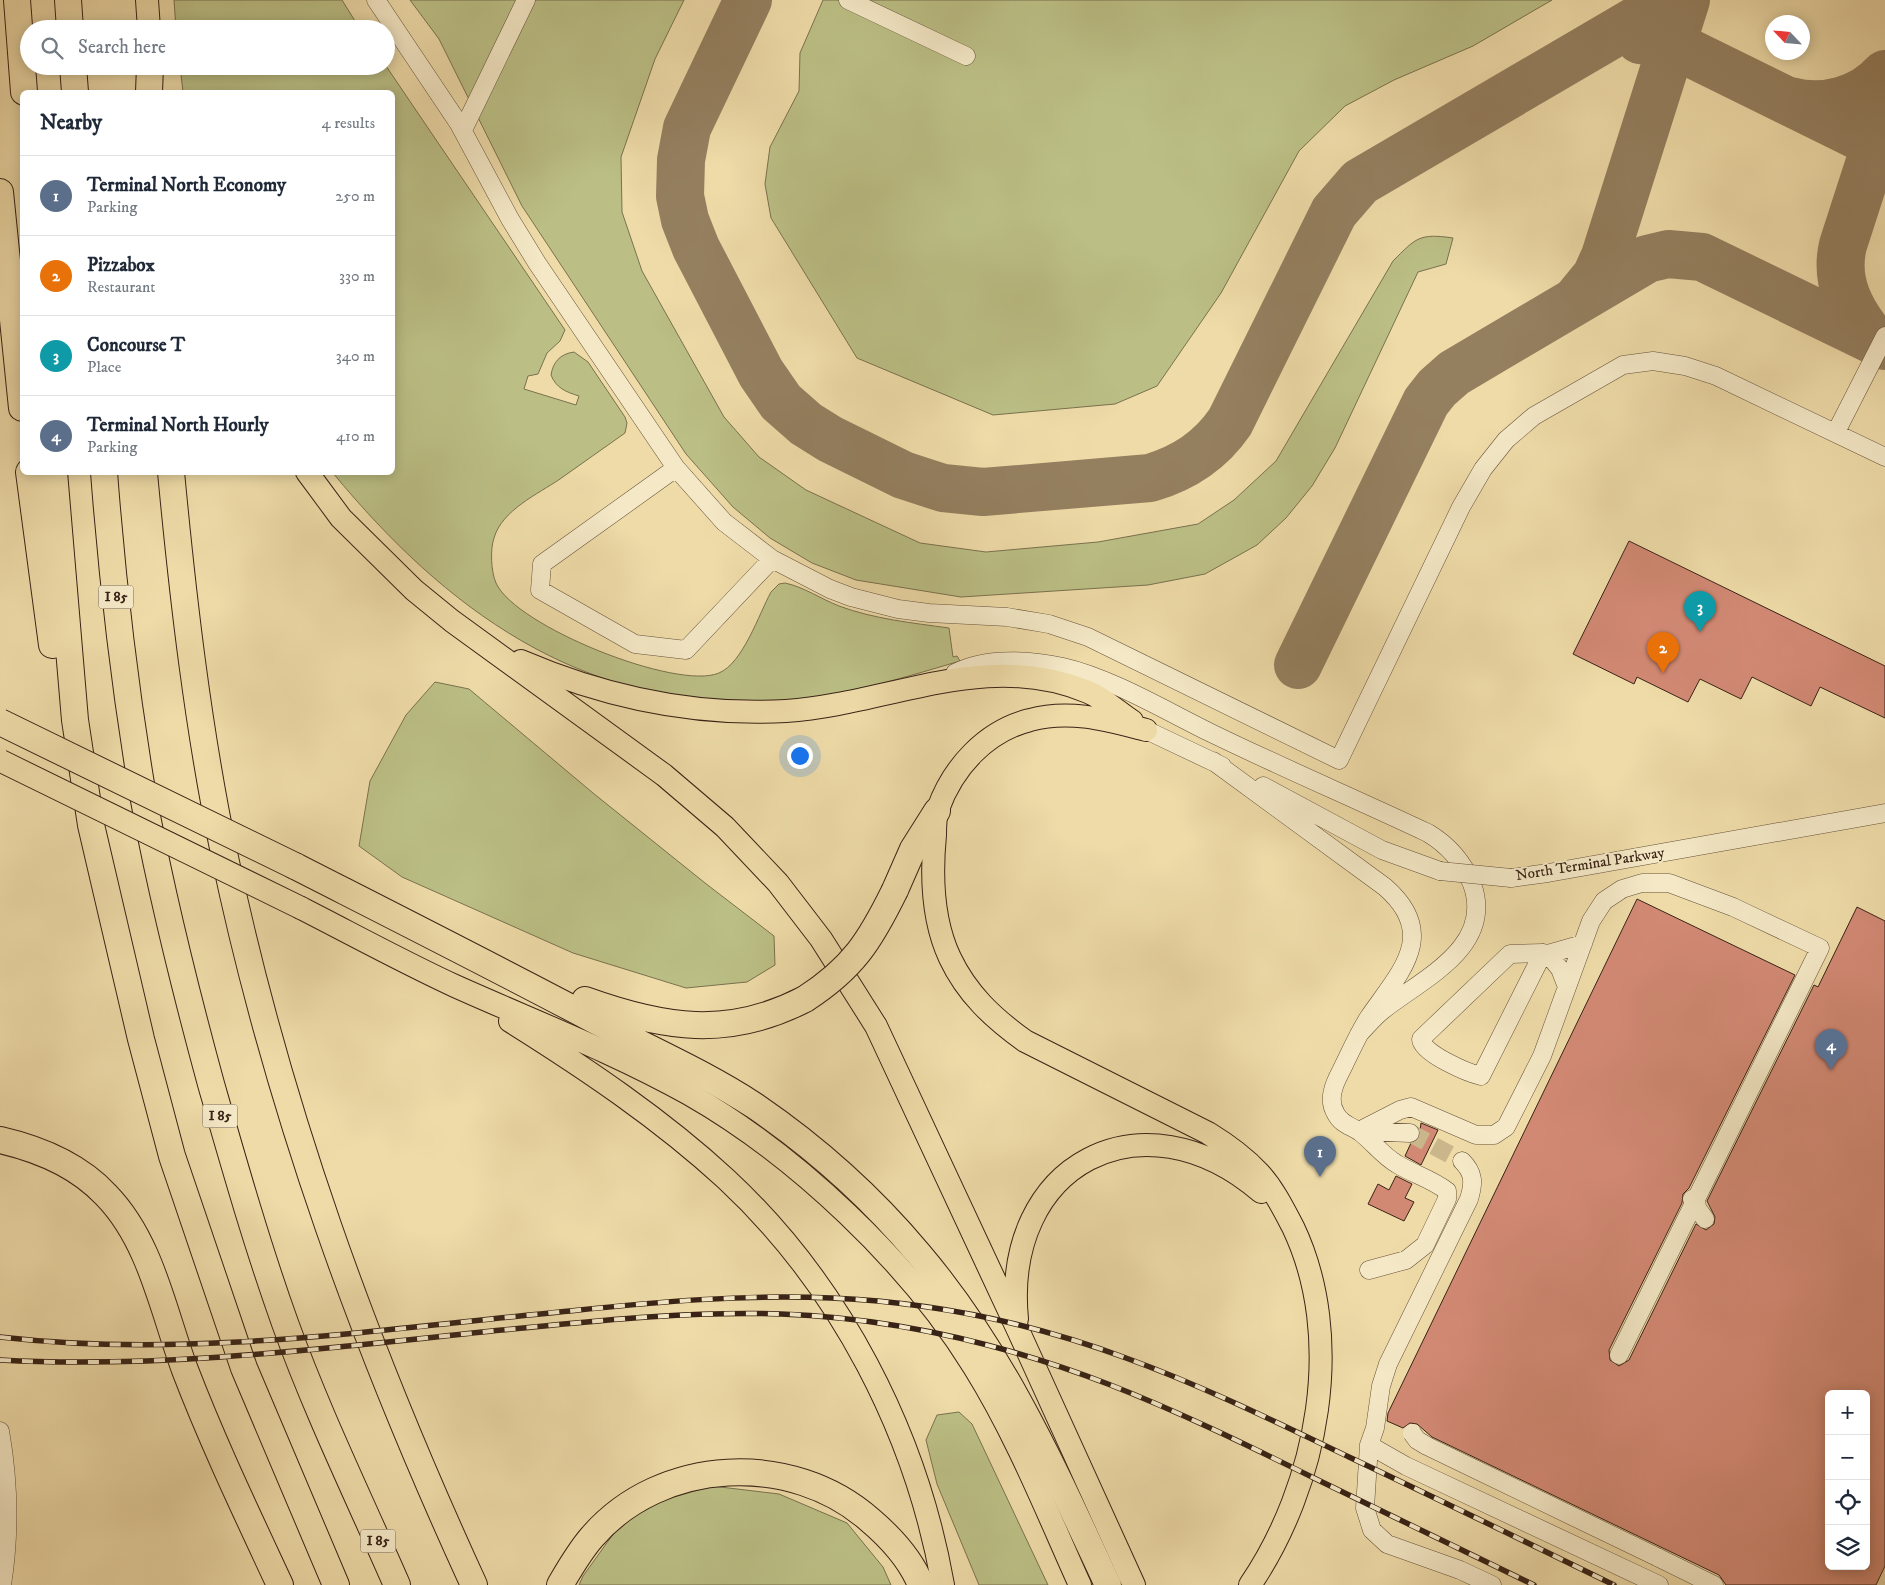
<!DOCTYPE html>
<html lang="en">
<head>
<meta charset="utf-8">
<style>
	body { margin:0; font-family:"IM FELL DW Pica",serif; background:#f6f6f7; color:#1f2937 }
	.controls { position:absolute; right:15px; bottom:15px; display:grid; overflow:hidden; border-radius:8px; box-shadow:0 2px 12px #0003 }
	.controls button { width:45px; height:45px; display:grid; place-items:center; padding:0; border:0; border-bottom:1px solid #e0e1e3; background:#fff; color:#1f2937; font:25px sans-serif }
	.compass { position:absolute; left:1765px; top:15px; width:45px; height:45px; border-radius:50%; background:#fff; box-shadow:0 2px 12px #0003; rotate:296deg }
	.you { position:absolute; left:799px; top:755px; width:18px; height:18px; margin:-12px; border:4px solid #fff; border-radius:50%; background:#1a73e8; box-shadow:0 0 0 8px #1a73e833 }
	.badge { display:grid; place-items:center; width:32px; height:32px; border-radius:50%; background:#8f2418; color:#fff; font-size:16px; font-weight:700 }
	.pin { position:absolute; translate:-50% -41px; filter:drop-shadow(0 1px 2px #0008) }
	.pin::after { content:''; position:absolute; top:26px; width:18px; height:15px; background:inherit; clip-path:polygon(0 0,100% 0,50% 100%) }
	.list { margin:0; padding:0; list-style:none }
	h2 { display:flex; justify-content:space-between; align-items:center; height:65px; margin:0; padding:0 20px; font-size:21px }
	h2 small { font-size:16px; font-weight:400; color:#747a83 }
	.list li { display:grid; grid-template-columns:32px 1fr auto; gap:15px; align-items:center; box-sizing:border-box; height:80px; padding:0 20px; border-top:1px solid #e0e1e3 }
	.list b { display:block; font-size:19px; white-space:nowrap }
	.list p { margin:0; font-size:16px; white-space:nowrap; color:#747a83 }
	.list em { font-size:16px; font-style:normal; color:#747a83 }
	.icon { flex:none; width:28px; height:28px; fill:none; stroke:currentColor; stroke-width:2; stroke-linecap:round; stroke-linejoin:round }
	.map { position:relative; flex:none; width:1885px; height:1585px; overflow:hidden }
	.search { position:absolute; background:#fff; box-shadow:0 2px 12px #0003; left:20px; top:20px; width:375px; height:55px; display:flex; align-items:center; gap:12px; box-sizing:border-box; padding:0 18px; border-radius:28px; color:#747a83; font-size:19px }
	.panel { position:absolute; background:#fff; box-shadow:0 2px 12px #0003; left:20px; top:90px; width:375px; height:385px; border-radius:8px }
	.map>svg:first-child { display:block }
</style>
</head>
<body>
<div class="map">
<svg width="1885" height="1585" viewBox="0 0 1885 1585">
	<rect width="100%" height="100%" fill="#eedba8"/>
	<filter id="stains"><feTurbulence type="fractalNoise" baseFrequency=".004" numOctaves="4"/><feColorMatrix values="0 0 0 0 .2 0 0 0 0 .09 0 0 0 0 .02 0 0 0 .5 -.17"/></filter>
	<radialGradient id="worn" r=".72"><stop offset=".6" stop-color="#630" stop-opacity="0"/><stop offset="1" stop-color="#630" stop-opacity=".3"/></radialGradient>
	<path fill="#bbbf85" stroke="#7a714e" d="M174 0H342L360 29H176Z
		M410 0H684L655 59 621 157 622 212 642 271 724 417 759 457 806 490 920 543 986 552 1098 542 1198 524 1234 500 1276 461 1393 261C1416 238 1419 233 1453 238L1446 264 1418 272 1335 448 1312 486 1286 518 1257 545 1205 574 1148 585 961 597 856 580 812 563 770 538 733 507 686 454 522 206 439 39Z
		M823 0H1552L1473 46 1394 80 1345 106 1299 151 1221 293 1157 386 1115 404 993 415 857 358 771 218 765 184 770 147 799 91 800 53Z
		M180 66H386L565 330 560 341 547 353 538 374 528 376 524 389 576 405 579 396C566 392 556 388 551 375 553 362 560 354 574 352L588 362 625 417 627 423 625 433C603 448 582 464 560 479 538 494 502 510 494 538 490 549 491 572 496 583 515 626 677 691 719 673 743 663 759 614 771 592L779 584 785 583C804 587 821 599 839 606 874 619 913 623 949 628L953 657 957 656 960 661C896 680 831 700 764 702 580 708 445 609 333 473L392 472V92H183Z
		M435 682 469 689 593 793 705 883 774 936 775 965 747 982 686 988 573 953 402 877 359 846 370 781 406 715Z
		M959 1412 972 1424 1048 1585H979L937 1484 926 1440 937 1415Z
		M712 1486 779 1494 847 1523 883 1567 891 1585H579L583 1576 619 1526 657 1502Z"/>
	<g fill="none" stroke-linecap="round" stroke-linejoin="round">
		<path stroke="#947f5f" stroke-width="48" d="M748 0 687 128 681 160 680 196 685 220 696 248 761 373 781 402 806 424 830 439 903 475 943 488 983 492 1150 478C1184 468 1210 451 1230 422L1334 212 1360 182 1671 0
			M1640 40 1666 44 1684 50 1885 149
			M1790 101C1824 110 1862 100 1885 74
			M1578 298 1596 276 1605 256 1686 0
			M1874 340C1851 313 1834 282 1843 245L1885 115
			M1298 665 1426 402 1437 388 1454 373 1647 259 1668 254 1702 257 1885 346"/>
	</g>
	<path fill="#d28974" stroke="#392316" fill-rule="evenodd" d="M1629 541 1885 666V718L1820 687 1811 706 1752 677 1741 699 1700 679 1688 702 1637 677 1634 684 1573 654Z
		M1637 899 1795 975 1689 1188 1683 1194 1682 1203 1609 1350 1610 1360 1619 1366 1629 1360 1696 1224 1706 1230 1714 1224 1715 1217 1707 1201 1814 985 1818 987 1857 907 1885 921V1566L1876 1585H1726L1719 1575 1432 1437 1417 1424 1410 1423 1403 1428 1387 1421 1388 1413ZM1829 1394H1866V1566H1829Z
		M1421 1123 1438 1130 1421 1165 1405 1156 1411 1143 1419 1138Z
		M1396 1176 1412 1184 1405 1198 1414 1202 1404 1221 1368 1204 1378 1184 1389 1190Z"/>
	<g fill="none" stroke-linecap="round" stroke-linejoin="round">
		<path stroke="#cab68b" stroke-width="18" stroke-dasharray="18 9" stroke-linecap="butt" d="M1410 1133 1462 1161"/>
		<g stroke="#66513a" stroke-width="19">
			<path id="minor" d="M376 0 459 124 510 219 537 263 676 468 724 522 772 559 830 589 851 597 898 609 929 613 1007 617 1049 624 1088 637 1339 760 1461 507 1483 469 1506 440 1534 416 1623 365 1653 361 1685 366 1716 376 1885 457
				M848 0 966 56
				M463 130 526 0
				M1836 432 1885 336
				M676 468 542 564 540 590 635 644 686 650 772 559
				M955 673C986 657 1029 660 1063 667 1111 678 1166 711 1211 733 1283 768 1356 799 1428 833 1448 845 1463 862 1472 884 1495 947 1422 979 1383 1010 1374 1017 1367 1026 1359 1034
				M1146 730 1222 766
				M1213 761 1385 887C1440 935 1399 973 1369 1017 1358 1034 1350 1053 1341 1071 1334 1084 1327 1100 1336 1114 1341 1124 1351 1126 1360 1132 1373 1142 1383 1156 1397 1164 1413 1174 1432 1179 1447 1191V1199L1425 1245 1406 1260 1369 1270
				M1263 786 1382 850 1440 871
				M1511 878 1548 873 1885 813
				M1543 953 1481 1076C1468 1073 1421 1053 1421 1039L1510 954 1543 953 1548 954 1583 944
				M1548 954 1560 969 1567 987
				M1359 1131 1400 1110 1411 1107 1476 1135H1494L1506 1127 1542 1056 1591 921 1604 901 1622 889 1642 883H1669L1733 907 1820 948 1619 1355
				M1362 1131 1410 1133
				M1462 1161C1474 1173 1474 1183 1469 1199L1388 1364 1381 1386 1375 1428 1369 1445 1365 1508 1372 1530 1387 1544 1460 1570 1492 1585
				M1692 1199 1696 1197 1697 1208 1705 1219
				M0 1431C9 1482 10 1534 2 1585
				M1369 1445 1406 1466 1659 1585
				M1657 1557 1714 1585"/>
		</g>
		<g stroke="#392316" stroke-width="24">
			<path id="major" d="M147 0 149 29
				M307 472 341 518 414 590 452 621 664 775 725 827 778 883 821 939 876 1026 1018 1330 1134 1585
				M521 661C605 697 695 716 786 711 890 704 985 649 1088 692 1103 698 1118 712 1132 721
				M1146 730C1107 720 1070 709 1030 720 986 731 953 767 938 809 935 816 935 827 935 835 931 876 932 920 950 958 967 994 993 1018 1025 1041L1208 1133C1226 1144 1244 1157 1259 1173 1273 1188 1283 1208 1293 1227 1346 1338 1318 1485 1250 1585
				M301 908C352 934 403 962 455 986 533 1021 614 1052 689 1094 796 1155 910 1263 974 1367 1017 1436 1047 1512 1080 1585
				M510 1021C585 1068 661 1119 726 1179 840 1285 916 1432 943 1585
				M1017 1319C1002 1164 1142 1090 1261 1192"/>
		</g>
		<g stroke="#392316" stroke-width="28">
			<path id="highway" d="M17 0 24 92
				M68 0 70 29
				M73 66 75 92
				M149 92 150 66
				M0 192 22 408
				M29 472 52 645
				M54 472 75 720 91 825 141 1039 172 1156 244 1368 336 1585
				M104 472C112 577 124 681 141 784 159 885 184 985 211 1084 234 1164 257 1245 285 1323 317 1412 359 1498 397 1585
				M171 472C183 599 198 728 224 853 278 1110 365 1348 474 1585
				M295 866C395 917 496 968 596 1021 649 1049 705 1073 755 1106 815 1147 871 1197 918 1253 1003 1353 1053 1467 1108 1585
				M895 890 913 849 937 811
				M585 1000C663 1028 728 1039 805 999
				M0 1140C39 1149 78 1165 106 1195 151 1241 163 1311 185 1370 213 1443 247 1514 280 1585
				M560 1585C570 1568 579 1552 592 1537 661 1457 792 1451 870 1520 890 1537 911 1560 921 1585"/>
		</g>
		<use href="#minor" stroke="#f4e8c6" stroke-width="18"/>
		<use href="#major" stroke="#eedba8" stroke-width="22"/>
		<use href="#highway" stroke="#eedba8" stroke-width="26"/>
		<g stroke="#392316" stroke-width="5.5">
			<path id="rail" d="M0 1337C190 1359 381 1329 570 1311 657 1302 744 1294 831 1298 931 1302 1032 1323 1126 1358 1203 1386 1276 1422 1349 1457 1438 1499 1526 1542 1614 1585
				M0 1360C167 1369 336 1347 502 1330 595 1321 687 1311 781 1314 892 1318 1004 1344 1108 1384 1180 1412 1249 1446 1318 1480 1390 1515 1462 1550 1534 1585"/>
		</g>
		<use href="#rail" stroke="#f4e8c6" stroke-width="4" stroke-dasharray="11" stroke-linecap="butt"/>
		<g stroke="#66513a" stroke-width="19" stroke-linecap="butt">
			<path id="minor-bridge" d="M1440 871 1511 878
				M1412 1433 1417 1440 1427 1446 1657 1557"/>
		</g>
		<g stroke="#392316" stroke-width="24" stroke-linecap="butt">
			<path id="major-bridge" d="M1 761 301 908"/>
		</g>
		<g stroke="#392316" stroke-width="28" stroke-linecap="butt">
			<path id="highway-bridge" d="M0 722 295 866
				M805 999C853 968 870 941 895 890"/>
		</g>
		<use href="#minor-bridge" stroke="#f4e8c6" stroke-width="18"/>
		<use href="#major-bridge" stroke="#eedba8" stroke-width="22"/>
		<use href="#highway-bridge" stroke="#eedba8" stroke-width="26"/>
	</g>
	<g text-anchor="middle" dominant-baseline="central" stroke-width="4" stroke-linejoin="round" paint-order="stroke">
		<g fill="#f4e8c6" stroke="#715e4b" stroke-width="1">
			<rect x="98.5" y="585.5" width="35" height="23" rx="4"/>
			<rect x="202.5" y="1104.5" width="35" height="23" rx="4"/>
			<rect x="360.5" y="1529.5" width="35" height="23" rx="4"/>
		</g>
		<g font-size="14" font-weight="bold" fill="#392316">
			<text x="116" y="597">I 85</text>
			<text x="220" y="1116">I 85</text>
			<text x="378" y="1541">I 85</text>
		</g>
		<g font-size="15" fill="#392316" stroke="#f4e8c6">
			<text transform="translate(1590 864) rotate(-9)">North Terminal Parkway</text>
		</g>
	</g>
	<rect width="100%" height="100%" filter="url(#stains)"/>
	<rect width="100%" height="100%" fill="url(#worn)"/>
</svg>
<div class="controls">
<button>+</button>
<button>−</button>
<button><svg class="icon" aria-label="locate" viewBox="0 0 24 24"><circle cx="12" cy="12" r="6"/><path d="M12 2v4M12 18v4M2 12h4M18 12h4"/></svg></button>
<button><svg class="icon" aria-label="layers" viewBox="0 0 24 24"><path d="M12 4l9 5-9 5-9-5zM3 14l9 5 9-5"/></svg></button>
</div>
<svg class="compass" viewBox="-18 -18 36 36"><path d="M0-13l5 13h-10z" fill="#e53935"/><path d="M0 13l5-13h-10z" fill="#747a83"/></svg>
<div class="you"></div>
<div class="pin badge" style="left:1320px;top:1177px;background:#5c6f8a">1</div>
<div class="pin badge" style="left:1663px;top:673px;background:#e8710a">2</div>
<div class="pin badge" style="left:1700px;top:632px;background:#0f9aa8">3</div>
<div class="pin badge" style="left:1831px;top:1070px;background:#5c6f8a">4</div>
<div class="search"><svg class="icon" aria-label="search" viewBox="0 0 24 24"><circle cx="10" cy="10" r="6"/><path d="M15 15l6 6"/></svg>Search here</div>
<section class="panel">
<h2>Nearby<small>4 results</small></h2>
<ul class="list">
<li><span class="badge" style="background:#5c6f8a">1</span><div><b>Terminal North Economy</b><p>Parking</p></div><em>250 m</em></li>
<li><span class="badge" style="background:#e8710a">2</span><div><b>Pizzabox</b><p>Restaurant</p></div><em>330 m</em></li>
<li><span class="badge" style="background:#0f9aa8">3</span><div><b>Concourse T</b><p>Place</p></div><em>340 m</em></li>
<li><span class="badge" style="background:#5c6f8a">4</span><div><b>Terminal North Hourly</b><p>Parking</p></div><em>410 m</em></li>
</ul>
</section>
</div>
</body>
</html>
